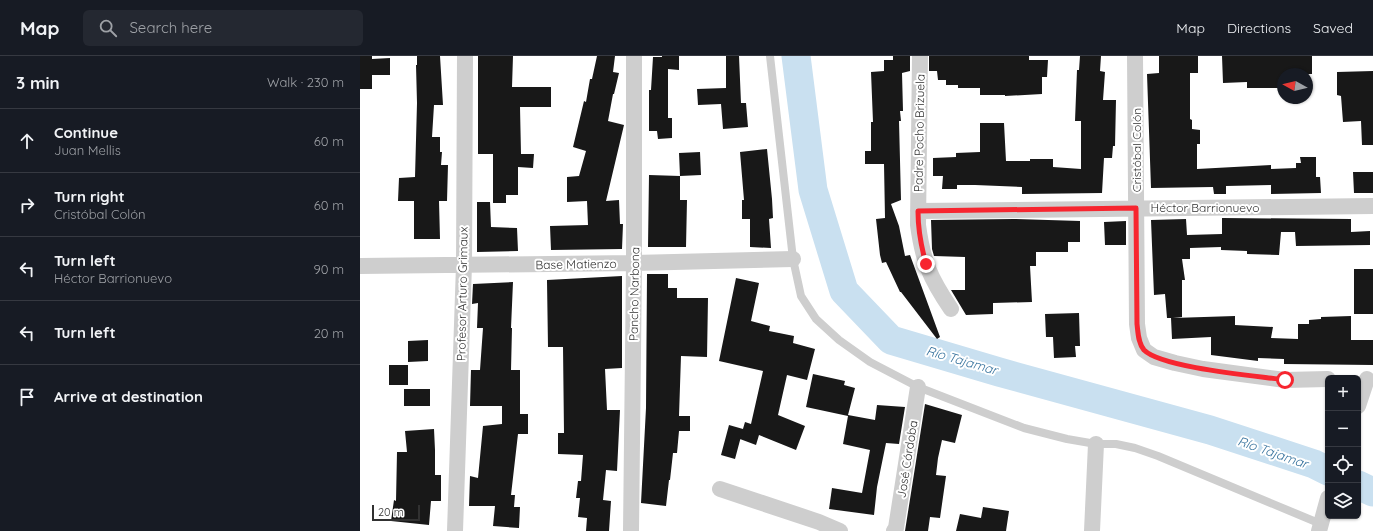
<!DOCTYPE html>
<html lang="en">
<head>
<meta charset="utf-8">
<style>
	body { margin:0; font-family:Quicksand,sans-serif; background:#242831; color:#f1f3f6 }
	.controls { position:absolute; right:12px; bottom:12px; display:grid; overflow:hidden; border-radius:6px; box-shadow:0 1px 3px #0004 }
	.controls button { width:36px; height:36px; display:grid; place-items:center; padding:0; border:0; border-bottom:1px solid #363941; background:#171b24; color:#f1f3f6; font:20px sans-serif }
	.compass { position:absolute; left:917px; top:12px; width:36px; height:36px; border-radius:50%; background:#171b24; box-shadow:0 1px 3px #0004; rotate:278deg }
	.scale { position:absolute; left:12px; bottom:10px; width:48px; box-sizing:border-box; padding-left:4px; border:2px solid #313131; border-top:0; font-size:11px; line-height:14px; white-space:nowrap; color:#313131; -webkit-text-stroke:3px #fff; paint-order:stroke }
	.stop { position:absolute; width:12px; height:12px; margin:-9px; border:3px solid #f7252f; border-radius:50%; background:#fff }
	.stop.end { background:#f7252f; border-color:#fff; box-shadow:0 1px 4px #0008 }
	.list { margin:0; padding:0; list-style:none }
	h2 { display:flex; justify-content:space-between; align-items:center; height:52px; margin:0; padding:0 16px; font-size:17px }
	h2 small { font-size:13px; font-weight:400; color:#9ea1a6 }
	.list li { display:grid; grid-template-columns:26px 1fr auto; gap:12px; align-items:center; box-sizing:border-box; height:64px; padding:0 16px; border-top:1px solid #363941 }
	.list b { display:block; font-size:15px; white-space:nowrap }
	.list p { margin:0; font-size:13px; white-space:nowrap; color:#9ea1a6 }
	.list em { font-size:13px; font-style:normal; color:#9ea1a6 }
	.icon { flex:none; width:22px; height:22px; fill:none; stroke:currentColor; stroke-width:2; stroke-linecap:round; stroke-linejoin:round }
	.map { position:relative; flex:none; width:1013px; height:475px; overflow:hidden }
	header { display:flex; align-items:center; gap:24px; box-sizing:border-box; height:56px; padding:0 20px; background:#171b24; border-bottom:1px solid #363941 }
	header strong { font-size:19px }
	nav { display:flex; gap:22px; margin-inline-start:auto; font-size:14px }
	.search { width:280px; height:36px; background:#242831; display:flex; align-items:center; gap:10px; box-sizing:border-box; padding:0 14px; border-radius:6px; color:#9ea1a6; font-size:15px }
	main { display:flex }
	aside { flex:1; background:#171b24 }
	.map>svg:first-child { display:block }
</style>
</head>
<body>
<header>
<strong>Map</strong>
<div class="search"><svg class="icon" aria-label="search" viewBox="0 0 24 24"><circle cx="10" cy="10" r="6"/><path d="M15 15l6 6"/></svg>Search here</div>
<nav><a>Map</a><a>Directions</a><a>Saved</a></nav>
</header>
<main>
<aside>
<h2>3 min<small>Walk · 230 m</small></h2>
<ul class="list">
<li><svg class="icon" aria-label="ahead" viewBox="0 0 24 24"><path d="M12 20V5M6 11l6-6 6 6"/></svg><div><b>Continue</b><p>Juan Mellis</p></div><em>60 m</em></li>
<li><svg class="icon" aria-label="right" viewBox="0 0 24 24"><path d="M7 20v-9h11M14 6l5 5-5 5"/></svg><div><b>Turn right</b><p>Cristóbal Colón</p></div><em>60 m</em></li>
<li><svg class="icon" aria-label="left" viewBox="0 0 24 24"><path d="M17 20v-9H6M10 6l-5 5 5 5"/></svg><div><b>Turn left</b><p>Héctor Barrionuevo</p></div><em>90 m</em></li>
<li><svg class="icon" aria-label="left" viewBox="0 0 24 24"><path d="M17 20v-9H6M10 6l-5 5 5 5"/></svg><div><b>Turn left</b></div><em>20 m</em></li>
<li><svg class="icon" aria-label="arrive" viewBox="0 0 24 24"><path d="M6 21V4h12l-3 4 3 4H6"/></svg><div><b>Arrive at destination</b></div></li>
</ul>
</aside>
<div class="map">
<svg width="1013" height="475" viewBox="0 0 1013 475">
	<rect width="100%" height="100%" fill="#fff"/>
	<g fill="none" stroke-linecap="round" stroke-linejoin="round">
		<path stroke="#c9e0f0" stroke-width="29" d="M436 0 453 134 484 235 531 284 639 316 850 374 954 408 968 415
			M998 429 1013 436"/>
	</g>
	<path fill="#181818" d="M0 0H12V3L30 2V19H12V33H0Z
		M57 0H80L83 49H74L72 81H80V96H82L81 109H88L87 145H79L80 183H54V145H38L39 122 55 121 57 47 56 9H57Z
		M118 0H153L152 31H191V51H160L161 98H174L173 112 158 111V139H146V147H133V98H118Z
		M237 0H255L253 16 259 17 254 38H253L248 65 264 69 246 145 259 144 260 168H263L262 193 191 194 190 170 228 169 227 145 207 146V121L219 120 226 95 213 91 224 45 226 46 230 23H232Z
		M302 0H319V14L308 13V62H312V82L298 83 297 75H289V34H291L293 1H302Z
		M366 0H379L381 47H386L388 71 363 73 361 48 338 49 337 33 366 32Z
		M533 0H550V15L542 17 543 55H540L541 65H539L541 144 531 148 539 170 545 200 550 199 580 281 577 283 541 236H540L526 206 522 207 520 199 516 163 525 162 524 108H505V95H511V66H513L511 16 524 15V4H533Z
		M569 0H669V4H688L687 21H682V38L645 40V39H620V32H598V29H586V24H578L577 15H569Z
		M720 0H741L740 15 745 16 743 44H756L755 90H753L752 102H744L742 137 662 138V131L615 129H597V133H582L583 120H573V102L596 101V97L620 96V67H644L646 105H670V103H693V111L721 113V65H715L717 14H719Z
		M799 0H838V17H830V63L832 64V73L840 74V88H837V113L911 109V113L936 112V107H941L940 101H956V121H960L961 137 911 138V129L866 130V138H854L853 131 791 132 787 18 799 17Z
		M862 0H952V18H923V32H887V26L863 27Z
		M1013 15V89H1002L1001 65 983 66 981 40 977 39V16Z
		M407 93 412 143 413 162 409 163 411 192 390 191V163H382V144H384L380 96Z
		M340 96 341 119 320 120 319 97Z
		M993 116H1013V137H994Z
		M289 119 320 120V144H327L326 191H288Z
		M117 146H130L131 171 157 172 158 195 117 196Z
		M862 162 991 163V176L1010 175V189L936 190 935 176H921L919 199 887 198V195L861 194V191L830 192V203H822L825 224H822V261L813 262 875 260V269L913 271 911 282 938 283V268H949V264L961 263V261L991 260V284H1013V309L924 308V303L898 302V305L851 299V281L812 283 811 262H807L805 238 794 239 791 164 826 163 827 179 862 178Z
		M654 163 720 165V186H708V196H676V210H670L672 246 633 247V258L606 259 591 234H605V201L574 200 572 193 571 164Z
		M766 165V189H745L744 166Z
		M994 213H1013V258H994Z
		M287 218H308V232H317V242H348L347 301 321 300 319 360H330V375H319L317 397H313L310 424H309L306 450 281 447 286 352Z
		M262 220V312L245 313 247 354H260L257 415 246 414 243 444 251 445 249 475H226L227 462 218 461 220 442H216L218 425H221L223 399 198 398V377H204L203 291H188L187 225V224Z
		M376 222 399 227 391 265 410 270 409 275 434 280 433 287 455 293 447 324 427 319 418 359 445 370 436 394 399 379 396 389 380 383 385 366 391 368 403 315 359 305Z
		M153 226 151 272H152L151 314H160V358H168V378H158L151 439H155L154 451H160L159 472 133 470 135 450H109L110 420 118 422 123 370 142 368V350H110L111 314H120L123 272H117L118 247 112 248 113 228Z
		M719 257 720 290H715L716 301 694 302 693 281H686L685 258Z
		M68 284V305L48 306V285Z
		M29 309H48V329H29Z
		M453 318 485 325 484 329 495 332 488 359 515 364 517 349 545 351 539 388 526 387 517 431 514 459 469 453 472 432 502 437 510 394 483 388 488 360 446 351Z
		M44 333H70V350H44Z
		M565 348 602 359 595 387 582 384 578 402 576 419 586 420 580 462 570 461 568 475H545Z
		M369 369 383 373 375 403 361 399Z
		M74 373 75 394V419H81V445H71L69 469 31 465 34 444 36 445 37 396H47L45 375Z
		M623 451 649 455 646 475H596L600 458 621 462Z"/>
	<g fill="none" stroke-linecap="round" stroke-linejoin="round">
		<path stroke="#cecece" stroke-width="8" d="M410 0 433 203 441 240 456 263 479 284 510 306 558 331 664 372 707 383 736 388H756L775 392 798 400 961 468"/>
		<path stroke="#cecece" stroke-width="16" d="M560 0 558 169C563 206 570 222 591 253
			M775 0 777 268 779 282 784 294 794 301 815 307 843 313 925 324 968 323
			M558 155 1013 150
			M0 210 274 207 433 203
			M998 350 1007 323
			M360 433 459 466 480 475
			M95 475 104 209 105 0
			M271 475 274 207V0
			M534 475 536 472 558 331
			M732 475 736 388
			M959 475 968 442"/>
	</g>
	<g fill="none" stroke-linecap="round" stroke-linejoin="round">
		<path stroke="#f7252f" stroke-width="5" d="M566 208C561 190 558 173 558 155L776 152 777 268C778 276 778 287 784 294 802 312 897 320 925 324"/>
	</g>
	<g text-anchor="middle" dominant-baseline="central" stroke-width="4" stroke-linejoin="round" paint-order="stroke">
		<g font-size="12" fill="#313131" stroke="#fff">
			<text transform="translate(559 77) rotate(-89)">Padre Pocho Brizuela</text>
			<text transform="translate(776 94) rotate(-90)">Cristóbal Colón</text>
			<text x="845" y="151">Héctor Barrionuevo</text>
			<text transform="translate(216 208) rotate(-1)">Base Matienzo</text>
			<text transform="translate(102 238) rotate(-89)">Profesor Arturo Grimaux</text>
			<text transform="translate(274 238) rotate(-89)">Pancho Narbona</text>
			<text transform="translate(547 403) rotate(-81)">José Córdoba</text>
		</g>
		<g font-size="13" font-style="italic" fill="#36729d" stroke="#fff">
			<text transform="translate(602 304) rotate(16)">Río Tajamar</text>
			<text transform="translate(913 396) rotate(19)">Río Tajamar</text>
		</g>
	</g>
</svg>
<div class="controls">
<button>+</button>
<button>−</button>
<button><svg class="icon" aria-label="locate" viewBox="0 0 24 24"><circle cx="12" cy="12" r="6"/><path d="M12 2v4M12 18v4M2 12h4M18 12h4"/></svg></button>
<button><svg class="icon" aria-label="layers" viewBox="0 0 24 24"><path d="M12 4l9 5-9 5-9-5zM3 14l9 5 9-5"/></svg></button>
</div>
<svg class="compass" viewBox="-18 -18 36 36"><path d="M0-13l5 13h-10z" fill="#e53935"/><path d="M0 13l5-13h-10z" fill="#9ea1a6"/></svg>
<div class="scale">20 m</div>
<div class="stop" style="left:925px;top:324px"></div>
<div class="stop end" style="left:566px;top:208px"></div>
</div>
</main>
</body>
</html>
